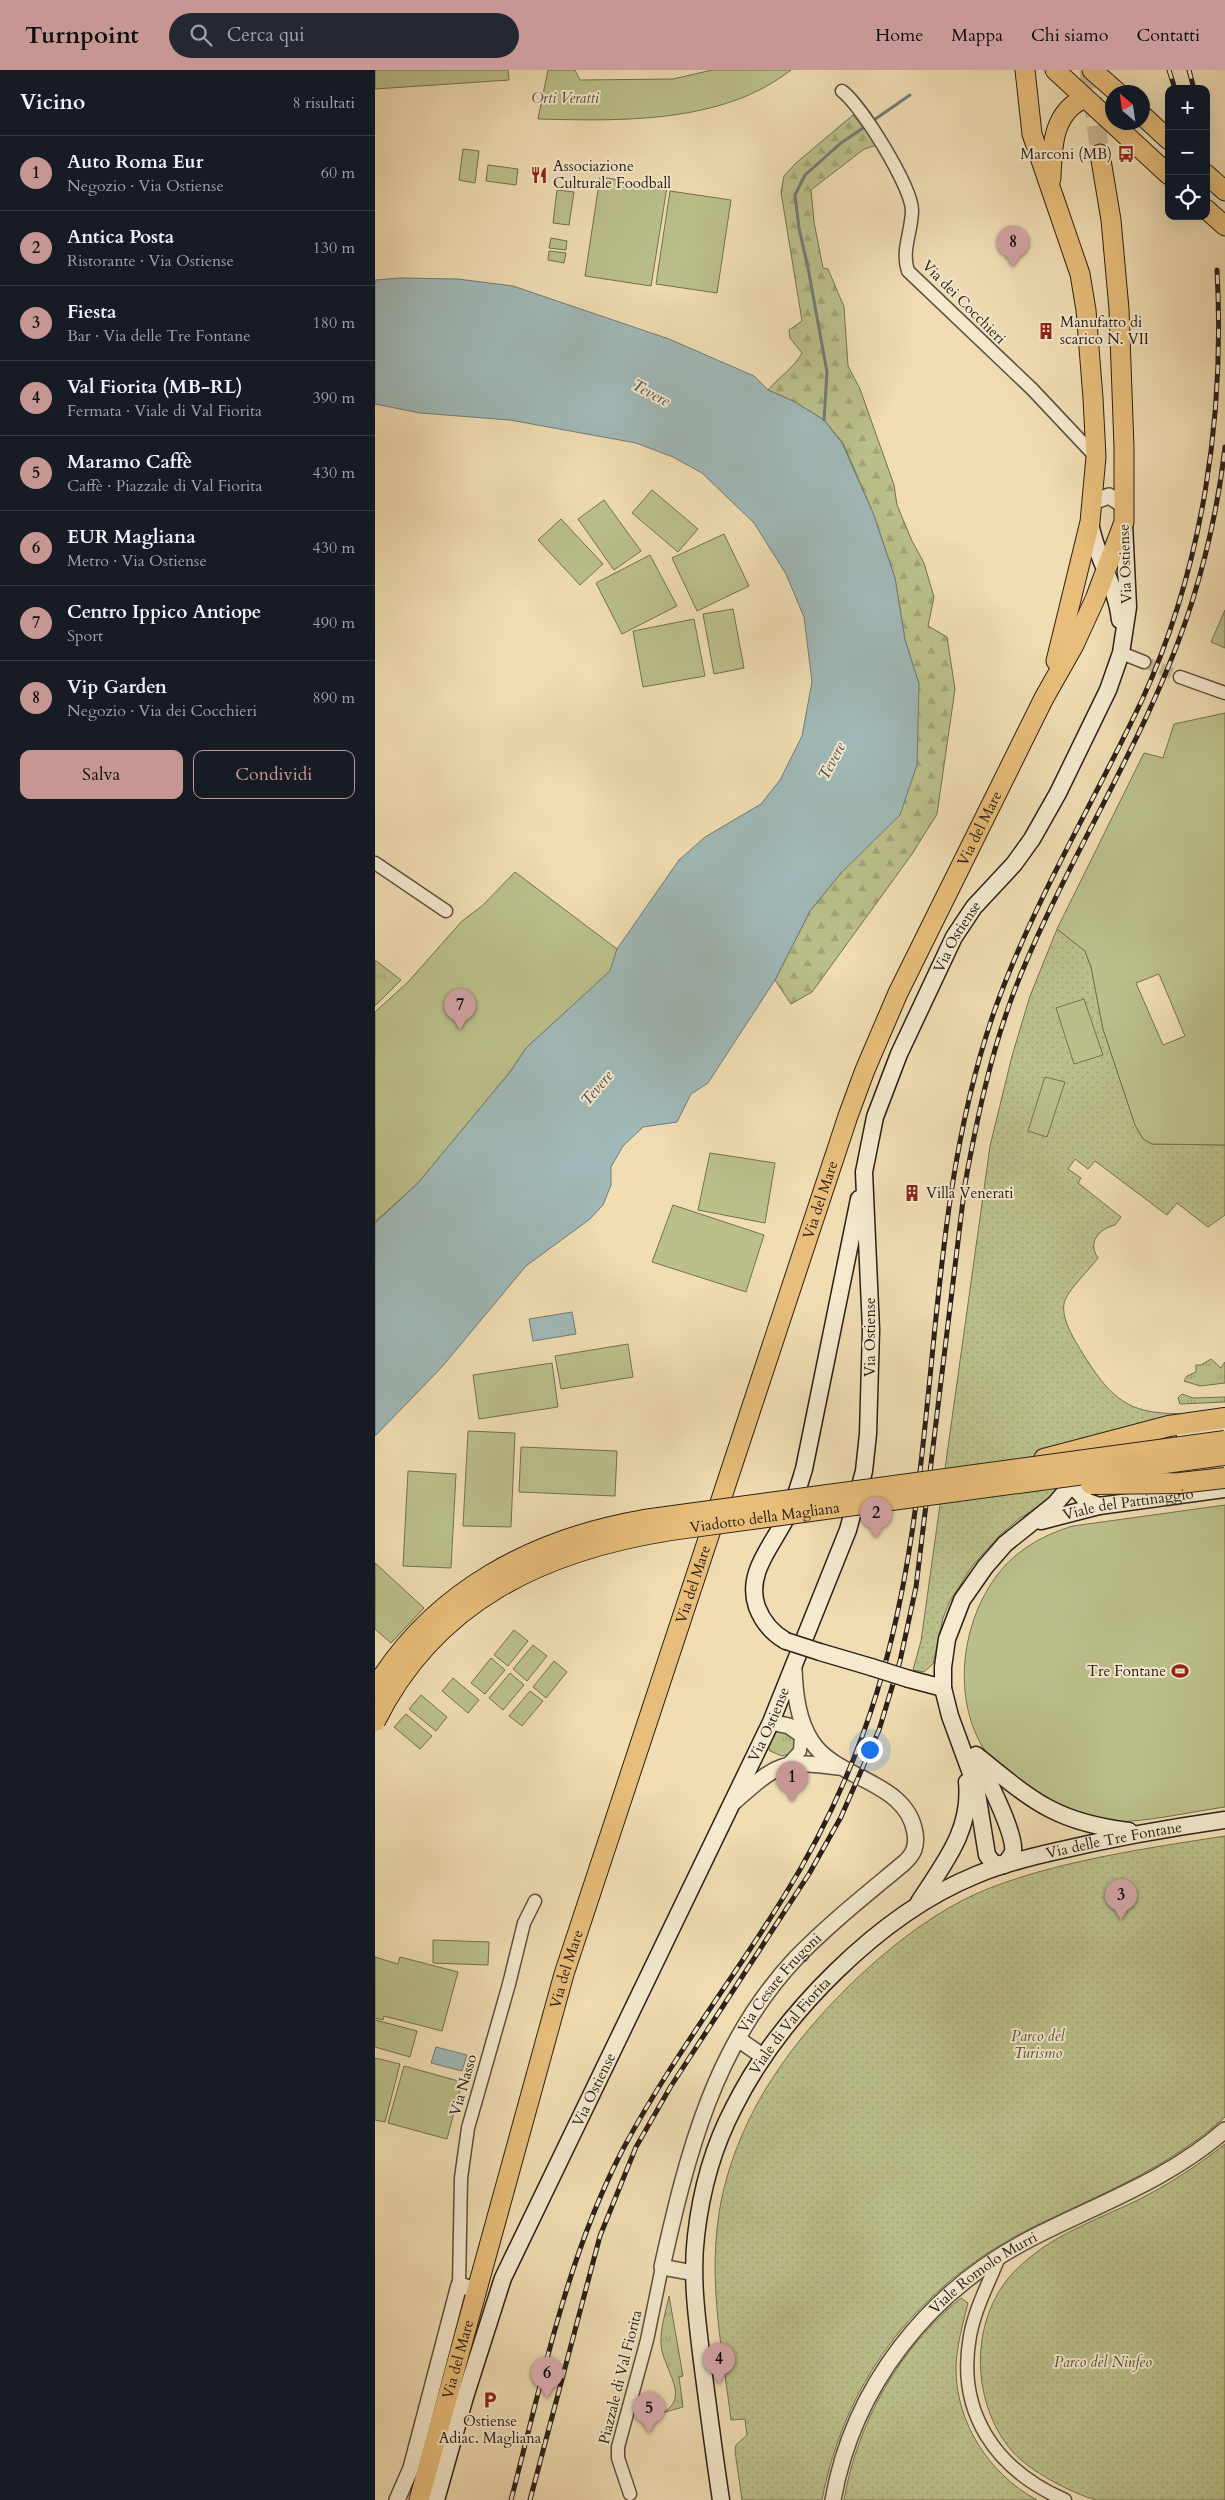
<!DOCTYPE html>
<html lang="it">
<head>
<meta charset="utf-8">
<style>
	body { margin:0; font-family:Cardo,serif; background:#242831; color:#f1f3f6 }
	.controls { position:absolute; right:15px; top:15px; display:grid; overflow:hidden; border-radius:10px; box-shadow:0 5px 20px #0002 }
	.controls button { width:45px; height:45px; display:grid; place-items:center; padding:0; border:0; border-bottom:1px solid #363941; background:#171b24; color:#f1f3f6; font:25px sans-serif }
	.compass { position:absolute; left:730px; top:15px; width:45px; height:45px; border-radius:50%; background:#171b24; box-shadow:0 5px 20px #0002; rotate:331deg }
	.you { position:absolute; left:494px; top:1679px; width:18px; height:18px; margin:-12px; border:4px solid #fff; border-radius:50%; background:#1a73e8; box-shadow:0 0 0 8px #1a73e833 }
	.badge { display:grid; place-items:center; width:32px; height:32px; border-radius:50%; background:#c59692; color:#111; font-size:16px; font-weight:700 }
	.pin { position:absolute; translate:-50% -41px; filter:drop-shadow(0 1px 2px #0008) }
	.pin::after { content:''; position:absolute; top:26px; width:18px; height:15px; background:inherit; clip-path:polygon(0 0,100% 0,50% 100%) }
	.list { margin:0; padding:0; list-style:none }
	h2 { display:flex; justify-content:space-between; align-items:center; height:65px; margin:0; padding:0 20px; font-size:21px }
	h2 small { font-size:16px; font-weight:400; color:#9ea1a6 }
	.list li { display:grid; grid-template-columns:32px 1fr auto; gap:15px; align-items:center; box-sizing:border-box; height:75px; padding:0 20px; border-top:1px solid #363941 }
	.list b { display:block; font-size:19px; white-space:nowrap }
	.list p { margin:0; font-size:16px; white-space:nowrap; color:#9ea1a6 }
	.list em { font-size:16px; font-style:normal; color:#9ea1a6 }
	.actions { display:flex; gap:10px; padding:15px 20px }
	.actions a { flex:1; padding:11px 0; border:1px solid #c59692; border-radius:10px; text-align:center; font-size:18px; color:#c59692 }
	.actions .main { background:#c59692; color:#111 }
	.icon { flex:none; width:28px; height:28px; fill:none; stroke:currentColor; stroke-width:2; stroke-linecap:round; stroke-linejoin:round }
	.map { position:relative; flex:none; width:850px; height:2430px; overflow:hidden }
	header { display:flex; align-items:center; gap:30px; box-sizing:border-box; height:70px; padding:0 25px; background:#c59692; color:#111 }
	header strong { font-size:24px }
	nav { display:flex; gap:28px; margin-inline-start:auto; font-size:18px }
	.search { width:350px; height:45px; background:#242831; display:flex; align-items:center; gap:12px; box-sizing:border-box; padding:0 18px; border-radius:28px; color:#9ea1a6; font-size:19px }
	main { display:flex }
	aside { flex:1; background:#171b24 }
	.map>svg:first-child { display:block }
</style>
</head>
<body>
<header>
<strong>Turnpoint</strong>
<div class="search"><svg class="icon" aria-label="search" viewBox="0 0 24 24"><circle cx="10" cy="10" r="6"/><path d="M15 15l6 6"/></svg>Cerca qui</div>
<nav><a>Home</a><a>Mappa</a><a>Chi siamo</a><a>Contatti</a></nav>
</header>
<main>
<aside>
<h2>Vicino<small>8 risultati</small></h2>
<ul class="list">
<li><span class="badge">1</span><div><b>Auto Roma Eur</b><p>Negozio · Via Ostiense</p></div><em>60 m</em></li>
<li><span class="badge">2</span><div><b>Antica Posta</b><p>Ristorante · Via Ostiense</p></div><em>130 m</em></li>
<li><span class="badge">3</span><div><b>Fiesta</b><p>Bar · Via delle Tre Fontane</p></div><em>180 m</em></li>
<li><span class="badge">4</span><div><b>Val Fiorita (MB-RL)</b><p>Fermata · Viale di Val Fiorita</p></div><em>390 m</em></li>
<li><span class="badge">5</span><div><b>Maramo Caffè</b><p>Caffè · Piazzale di Val Fiorita</p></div><em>430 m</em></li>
<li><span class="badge">6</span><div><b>EUR Magliana</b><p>Metro · Via Ostiense</p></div><em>430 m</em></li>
<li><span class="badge">7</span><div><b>Centro Ippico Antiope</b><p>Sport</p></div><em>490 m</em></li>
<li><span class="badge">8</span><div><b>Vip Garden</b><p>Negozio · Via dei Cocchieri</p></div><em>890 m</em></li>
</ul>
<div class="actions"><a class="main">Salva</a><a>Condividi</a></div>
</aside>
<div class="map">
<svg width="850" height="2430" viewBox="0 0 850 2430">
	<defs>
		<pattern id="grass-tufts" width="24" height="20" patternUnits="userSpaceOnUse" patternTransform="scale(1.25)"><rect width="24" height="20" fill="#bbc08b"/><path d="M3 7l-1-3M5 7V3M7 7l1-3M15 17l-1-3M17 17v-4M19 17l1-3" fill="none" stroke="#a1a577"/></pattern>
		<pattern id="forest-firs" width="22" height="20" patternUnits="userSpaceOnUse" patternTransform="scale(1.25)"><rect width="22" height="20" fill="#bbc08b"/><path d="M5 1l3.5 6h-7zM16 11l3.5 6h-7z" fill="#a1a577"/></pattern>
		<pattern id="park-dots" width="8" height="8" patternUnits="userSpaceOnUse" patternTransform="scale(1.25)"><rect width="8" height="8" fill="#bbc08b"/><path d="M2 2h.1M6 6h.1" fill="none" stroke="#a1a577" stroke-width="1.8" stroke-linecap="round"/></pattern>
	</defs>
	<rect width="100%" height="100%" fill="#f0ddb3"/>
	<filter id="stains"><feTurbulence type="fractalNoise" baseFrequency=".004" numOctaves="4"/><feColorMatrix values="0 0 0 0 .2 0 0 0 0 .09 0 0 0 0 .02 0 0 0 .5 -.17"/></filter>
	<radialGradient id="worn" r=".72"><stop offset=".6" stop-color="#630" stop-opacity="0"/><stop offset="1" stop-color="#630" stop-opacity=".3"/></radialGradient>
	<path fill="url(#grass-tufts)" stroke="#737052" d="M0 890 26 910 0 936Z
		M836 1289 846 1298 850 1292V1313L825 1316 809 1311 812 1306 821 1302V1295H826Z
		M807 1324 818 1328 850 1327V1332L805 1334 803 1328Z
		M401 1659 418 1663 422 1672 417 1683 407 1686 395 1681 393 1676Z
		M294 2226 308 2306 304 2307 308 2337 287 2343C317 2328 288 2299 286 2275 285 2259 291 2241 294 2226Z"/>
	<path fill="url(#forest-firs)" stroke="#737052" d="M478 45 502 75 489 79 436 120 439 152 448 198 453 199 469 237 473 296 485 319 519 415 522 435 537 471 549 493 559 527 553 556 572 567 580 619 562 744 537 784 437 922 416 934 400 910 435 841 466 803 544 614 530 570 520 508 498 443 468 373 449 350 420 332 393 320C404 307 419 298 427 283L415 268 414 260 427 251 406 122 409 106 421 93Z"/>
	<path fill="url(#park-dots)" stroke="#737052" d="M682 859 710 881 716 897 728 959 760 1055 768 1069 777 1074 850 1075V1145L833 1157 802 1133 792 1145 720 1091 713 1099 700 1089 693 1099 706 1108 703 1113 746 1147 740 1155C724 1159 712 1172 723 1188 715 1199 695 1218 690 1230 685 1244 695 1262 702 1274 738 1334 754 1347 825 1343L694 1402 674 1432 645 1448 624 1466 598 1495 575 1531 568 1548 558 1594 549 1602 538 1600 546 1571 615 1076 637 986 655 926Z
		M850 1766V2047C795 2097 726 2124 660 2156 547 2212 471 2305 447 2430H367L360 2381 361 2375 372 2365 370 2349 356 2350C348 2284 334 2218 343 2151 349 2101 371 2048 399 2006 442 1939 529 1855 603 1823 674 1792 773 1778 850 1766Z
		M850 2074V2430C820 2430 789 2430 759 2430 748 2430 733 2430 721 2430 696 2423 654 2401 637 2381 594 2331 594 2244 643 2198 675 2166 721 2150 761 2131 793 2115 822 2096 850 2074Z
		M586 2228 593 2233C588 2254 582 2274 581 2296 580 2352 614 2404 662 2430H469C482 2353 525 2277 586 2228Z"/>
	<path fill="#bbc08b" stroke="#737052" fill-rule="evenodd" d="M0 0H133L134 10 0 19Z
		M173 0H200L205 10 298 9 337 0H416C347 54 246 51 163 49Z
		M88 79 104 81 100 113 84 110Z
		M113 95 143 99 141 115 111 111Z
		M225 107 292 117 276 216 210 206Z
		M182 120 199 122 194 155 178 153Z
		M295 121 356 130 342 223 281 214Z
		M176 168 192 171 191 180 174 178Z
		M174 181 191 183 189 193 173 190Z
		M277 420 323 459 303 482 257 443Z
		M229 430 266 481 239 500 203 449Z
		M186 449 228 494 205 515 163 470Z
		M349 464 374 516 322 541 297 488Z
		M275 485 302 536 247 564 221 513Z
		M358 539 369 598 339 604 328 544Z
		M850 540V578L836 572Z
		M319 549 330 606 268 617 258 561Z
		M850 643V1075L777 1074 768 1069 760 1055 728 959 716 897 710 881 682 859 769 683 788 688 799 654ZM784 904 810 966 788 975 761 913Z
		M140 802 242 879 236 901 151 978 135 1002 43 1113 0 1152V942L33 912 87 851 107 836Z
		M709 929 728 985 699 994 681 938Z
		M670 1007 690 1012 672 1067 653 1061Z
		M335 1083 400 1093 390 1153 323 1140Z
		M298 1135 389 1165 371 1222 277 1192Z
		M253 1274 258 1307 186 1319 180 1286Z
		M177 1293 183 1337 104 1349 98 1305Z
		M93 1361 140 1363 136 1457 88 1456Z
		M146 1377 242 1381 240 1426 144 1422Z
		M33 1401 81 1404 76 1498 28 1496Z
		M850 1435V1737C815 1742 772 1752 737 1752 723 1751 706 1747 692 1743 679 1740 665 1726 654 1718 636 1706 618 1695 607 1676 577 1624 587 1551 623 1504 641 1480 670 1464 698 1456Z
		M0 1493 49 1538 16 1573 0 1559Z
		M139 1560 153 1571 133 1596 119 1585Z
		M158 1575 172 1586 152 1611 138 1599Z
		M116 1588 130 1600 110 1624 96 1613Z
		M179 1591 192 1602 171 1628 158 1617Z
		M135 1603 149 1615 128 1640 114 1628Z
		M78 1608 104 1630 93 1643 67 1621Z
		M155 1621 168 1631 147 1656 134 1646Z
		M46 1625 72 1647 61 1661 34 1639Z
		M31 1644 57 1666 45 1679 19 1657Z
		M58 1870 114 1872 113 1895 58 1893Z
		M0 1887 23 1894 25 1887 83 1902 67 1961 9 1946 8 1950 0 1948Z
		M0 1950 42 1961 35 1987 0 1977Z
		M0 1988 25 1994 10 2052 0 2050Z
		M29 1996 87 2012 72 2069 13 2053Z"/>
	<path fill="#a0b9b8" stroke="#717c78" d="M25 208 83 209 138 216 294 269 379 306 393 320 420 332 449 350 467 373 498 443 520 508 530 570 544 614 542 695 525 745 466 803 435 841 400 910 333 1013 316 1024 302 1052 268 1057 248 1076 236 1097V1115L228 1135 215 1149 151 1196 66 1298 0 1366V1153L43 1113 135 1002 151 978 235 901 242 879 304 790 330 767 386 734 405 710 427 666 437 612 429 547 411 504 379 453 327 403 298 387 261 373 135 350 45 343 0 334V210Z
		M197 1242 201 1264 158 1271 154 1249Z
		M61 1977 92 1985 87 2001 56 1993Z"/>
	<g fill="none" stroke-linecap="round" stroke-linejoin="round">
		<path stroke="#717c78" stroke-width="3" d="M496 52 535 25
			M449 350 452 302 433 198 424 158 420 125 430 105 466 73 491 56"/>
		<path stroke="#c9b794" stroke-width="12" stroke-dasharray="12 6" stroke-linecap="butt" d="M769 592 805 607"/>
		<path stroke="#c9b794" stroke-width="16" stroke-dasharray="16 8" stroke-linecap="butt" d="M758 1374 810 1365"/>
		<path stroke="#c9b794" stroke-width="19" stroke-dasharray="19 9" stroke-linecap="butt" d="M714 0 725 84"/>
		<g stroke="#5c4f40" stroke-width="15">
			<path id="minor" d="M467 21C487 36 536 116 537 140 537 161 526 181 533 201L657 319 721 387
				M746 583 769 592
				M805 607 850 623
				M0 793 71 841
				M414 1693 425 1681 426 1666
				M624 2187C614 2213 600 2238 595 2266 581 2343 621 2400 690 2430
				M84 2215 86 2108 93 2058 134 1914 149 1853 160 1831
				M255 2424 243 2388V2377L272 2270 287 2197"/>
		</g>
		<g stroke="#5c4f40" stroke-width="18">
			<g id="tertiary">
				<path d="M718 432 734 426 748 435"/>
				<path d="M396 1652 414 1656 435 1671"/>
				<path d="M359 1732C401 1695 406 1689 463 1697"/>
				<path d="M363 1969 389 1987"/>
				<path id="s1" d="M319 2203 287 2197C312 2085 339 1975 421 1888 455 1853 492 1824 529 1793 539 1784 542 1776 540 1763 532 1711 462 1710 437 1672 423 1651 420 1624 419 1599"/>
				<path d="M22 2430 36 2398 84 2215 102 2220"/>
				<path id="s2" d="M458 2430C478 2317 552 2223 653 2170 720 2135 792 2111 850 2060"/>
			</g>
		</g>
		<g stroke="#2b2019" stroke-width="19">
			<g id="secondary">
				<path d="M715 452C720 486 741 514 745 550"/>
				<path d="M810 1365 850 1360"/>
				<path d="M703 1421 713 1432 724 1436"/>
				<path id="s3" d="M666 1451 724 1436 850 1419"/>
				<path d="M411 1571C397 1563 388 1553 382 1537 370 1503 398 1475 412 1446 420 1431 424 1415 429 1399L484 1129"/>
				<path d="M445 1582 496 1597"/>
				<path d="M534 1609 568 1618"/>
				<path d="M601 1685C657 1730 679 1752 754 1761"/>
				<path d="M604 1691C612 1709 641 1764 638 1782 636 1787 632 1791 629 1795"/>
				<path d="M629 1795 618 1793 612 1785 601 1717 575 1646 568 1618V1597L572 1569 587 1530 610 1497 630 1474 680 1434 692 1420"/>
				<path d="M544 1832C569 1793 597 1760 592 1712"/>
				<path id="s4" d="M61 2430 90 2327 128 2208 396 1652 473 1460 489 1401 493 1364 496 1260 489 1102 500 1047 524 984 579 867 599 837 639 794 657 769 683 723 733 620 746 583 753 537 749 454"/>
				<path id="s5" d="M346 2430C339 2384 333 2337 327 2291 322 2249 316 2208 321 2166 326 2121 338 2077 359 2037 405 1945 505 1844 601 1805 627 1794 655 1787 682 1781 738 1768 794 1758 850 1750"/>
			</g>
		</g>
		<g stroke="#2b2019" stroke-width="21">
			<g id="primary">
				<path d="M650 0 657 64 705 204 711 240 718 328 721 387 715 452 681 591"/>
				<path d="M680 0 794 105"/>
				<path d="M717 0 742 22"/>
				<path d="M768 46 794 70"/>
				<path d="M831 104 850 121"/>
				<path d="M676 109C677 78 677 42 710 28"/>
				<path d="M831 139 850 156"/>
				<path id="s6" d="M44 2430 189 1904 473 1046 490 1000 523 923 669 628 699 575 720 529 749 452V377L744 239 736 150 725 84"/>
			</g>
		</g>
		<g stroke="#2b2019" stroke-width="22">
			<path id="trunk" d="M669 1389 794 1356 850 1348"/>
		</g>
		<use href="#minor" stroke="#f5e9ce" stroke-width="12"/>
		<use href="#tertiary" stroke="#f5e9ce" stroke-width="15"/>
		<use href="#secondary" stroke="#f5e9ce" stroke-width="16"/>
		<use href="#primary" stroke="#e8be7a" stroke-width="19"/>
		<use href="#trunk" stroke="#e8be7a" stroke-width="20"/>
		<g stroke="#2b2019" stroke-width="5">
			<path id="rail" d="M794 0 800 19
				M814 0 819 19
				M136 2430C167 2312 191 2188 248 2079 295 1991 356 1912 408 1828 448 1764 480 1694 502 1622 570 1402 543 1161 619 942 657 834 718 734 767 630 828 497 850 346 842 200
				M155 2430 225 2166 261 2077 296 2016 434 1804 466 1747 504 1660 525 1591 541 1517 590 1114C603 1043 618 972 646 904 698 778 776 662 817 532 833 481 844 430 850 377"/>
		</g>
		<use href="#rail" stroke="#f5e9ce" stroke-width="3" stroke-dasharray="9" stroke-linecap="butt"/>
		<g stroke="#2b2019" stroke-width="19" stroke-linecap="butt">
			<path id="secondary-bridge" d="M411 1571 445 1582
				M496 1597 534 1609"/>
		</g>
		<g stroke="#2b2019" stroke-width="22" stroke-linecap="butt">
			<g id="trunk-bridge">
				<path d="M716 1414 805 1413 850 1408"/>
				<path d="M0 1619C59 1521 159 1469 269 1450L850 1371"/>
				<path id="s7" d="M0 1651C60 1530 169 1480 296 1460L850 1385"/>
			</g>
		</g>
		<use href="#secondary-bridge" stroke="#f5e9ce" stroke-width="16"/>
		<use href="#trunk-bridge" stroke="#e8be7a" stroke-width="20"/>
	</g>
	<defs>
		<g id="bus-bare" transform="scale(1.35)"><path d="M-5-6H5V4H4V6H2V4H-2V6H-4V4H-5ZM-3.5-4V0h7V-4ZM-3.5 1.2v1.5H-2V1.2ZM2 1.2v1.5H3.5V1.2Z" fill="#8f2418" stroke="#f5e9ce" stroke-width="2.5" paint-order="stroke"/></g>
		<g id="restaurant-bare" transform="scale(1.35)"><path d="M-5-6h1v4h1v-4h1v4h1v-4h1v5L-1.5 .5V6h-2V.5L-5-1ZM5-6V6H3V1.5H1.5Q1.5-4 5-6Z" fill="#8f2418" stroke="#f5e9ce" stroke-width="2.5" paint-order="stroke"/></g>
		<g id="building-bare" transform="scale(1.35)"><path d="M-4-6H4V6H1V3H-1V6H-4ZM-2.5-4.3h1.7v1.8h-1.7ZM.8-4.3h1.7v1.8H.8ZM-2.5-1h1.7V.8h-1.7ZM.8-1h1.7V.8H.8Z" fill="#8f2418" stroke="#f5e9ce" stroke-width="2.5" paint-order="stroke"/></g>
		<g id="stadium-bare" transform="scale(1.35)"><path d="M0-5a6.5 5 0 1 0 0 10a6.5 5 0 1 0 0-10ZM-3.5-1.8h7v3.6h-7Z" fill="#8f2418" stroke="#f5e9ce" stroke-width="2.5" paint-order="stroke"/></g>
		<g id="parking-bare" transform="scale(1.35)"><path d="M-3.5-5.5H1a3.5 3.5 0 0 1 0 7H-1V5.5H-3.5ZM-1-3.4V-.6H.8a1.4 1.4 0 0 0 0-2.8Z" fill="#8f2418" stroke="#f5e9ce" stroke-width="2.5" paint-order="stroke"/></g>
	</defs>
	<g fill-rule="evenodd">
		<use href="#bus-bare" x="751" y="84"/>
		<use href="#restaurant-bare" x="164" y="105"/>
		<use href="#building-bare" x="671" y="261"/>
		<use href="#building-bare" x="537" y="1123"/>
		<use href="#stadium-bare" x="805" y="1601"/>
		<use href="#parking-bare" x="115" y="2330"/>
	</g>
	<g text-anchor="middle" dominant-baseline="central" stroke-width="4" stroke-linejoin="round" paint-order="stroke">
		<g font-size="15" font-style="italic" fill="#56503b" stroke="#f5e9ce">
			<text x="190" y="28">Orti Veratti</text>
			<text x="663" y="1966">Parco del<tspan x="663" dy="17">Turismo</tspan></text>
			<text x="728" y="2292">Parco del Ninfeo</text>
		</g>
		<g font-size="15" fill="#2b2019" stroke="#f5e9ce" text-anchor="start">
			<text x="737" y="84" text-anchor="end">Marconi (MB)</text>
			<text x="178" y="96">Associazione<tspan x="178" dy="17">Culturale Foodball</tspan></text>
			<text x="685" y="252">Manufatto di<tspan x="685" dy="17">scarico N. VII</tspan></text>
			<text x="551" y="1123">Villa Venerati</text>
			<text x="791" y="1601" text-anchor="end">Tre Fontane</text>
			<text x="115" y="2351" text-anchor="middle">Ostiense<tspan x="115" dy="17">Adiac. Magliana</tspan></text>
		</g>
		<g font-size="15" fill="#2b2019" stroke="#f5e9ce">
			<text transform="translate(589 232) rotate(45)">Via dei Cocchieri</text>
			<text transform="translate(750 494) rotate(-92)">Via Ostiense</text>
			<text stroke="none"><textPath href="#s6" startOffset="1766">Via del Mare</textPath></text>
			<text stroke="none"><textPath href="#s4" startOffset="1671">Via Ostiense</textPath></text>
			<text stroke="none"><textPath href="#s6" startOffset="1361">Via del Mare</textPath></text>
			<text transform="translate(495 1267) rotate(-90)">Via Ostiense</text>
			<text stroke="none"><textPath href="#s3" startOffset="89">Viale del Pattinaggio</textPath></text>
			<text stroke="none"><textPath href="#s7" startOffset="462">Viadotto della Magliana</textPath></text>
			<text stroke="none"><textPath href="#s6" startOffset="956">Via del Mare</textPath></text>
			<text stroke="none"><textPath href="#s4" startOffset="846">Via Ostiense</textPath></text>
			<text stroke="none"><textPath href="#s5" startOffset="885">Via delle Tre Fontane</textPath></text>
			<text stroke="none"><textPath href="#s6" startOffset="551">Via del Mare</textPath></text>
			<text stroke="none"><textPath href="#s1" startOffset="344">Via Cesare Frugoni</textPath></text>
			<text stroke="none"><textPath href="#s5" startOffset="500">Viale di Val Fiorita</textPath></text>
			<text transform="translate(88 2015) rotate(-74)">Via Nasso</text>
			<text stroke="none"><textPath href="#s4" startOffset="441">Via Ostiense</textPath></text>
			<text stroke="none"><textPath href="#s2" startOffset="281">Viale Romolo Murri</textPath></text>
			<text stroke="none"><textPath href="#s6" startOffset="146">Via del Mare</textPath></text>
			<text transform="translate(245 2307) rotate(-76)">Piazzale di Val Fiorita</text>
		</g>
		<g font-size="16" font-style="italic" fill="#4e4e49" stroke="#f5e9ce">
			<text transform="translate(276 323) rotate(28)">Tevere</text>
			<text transform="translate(457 691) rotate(-62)">Tevere</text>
			<text transform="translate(222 1018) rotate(-50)">Tevere</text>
		</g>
	</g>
	<rect width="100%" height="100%" filter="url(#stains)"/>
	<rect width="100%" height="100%" fill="url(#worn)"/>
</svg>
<div class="controls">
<button>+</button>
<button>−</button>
<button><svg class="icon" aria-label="locate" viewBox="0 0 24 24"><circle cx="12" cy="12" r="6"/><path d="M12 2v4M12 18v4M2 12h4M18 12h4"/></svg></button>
</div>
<svg class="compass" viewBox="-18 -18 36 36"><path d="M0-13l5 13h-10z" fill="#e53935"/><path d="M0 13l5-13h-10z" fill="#9ea1a6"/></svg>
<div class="you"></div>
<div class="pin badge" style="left:417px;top:1732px">1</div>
<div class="pin badge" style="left:501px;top:1468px">2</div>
<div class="pin badge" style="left:746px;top:1850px">3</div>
<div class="pin badge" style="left:344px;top:2314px">4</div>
<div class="pin badge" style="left:274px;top:2363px">5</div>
<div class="pin badge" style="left:172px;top:2328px">6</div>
<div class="pin badge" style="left:85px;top:960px">7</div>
<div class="pin badge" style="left:638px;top:197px">8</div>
</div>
</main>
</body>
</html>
